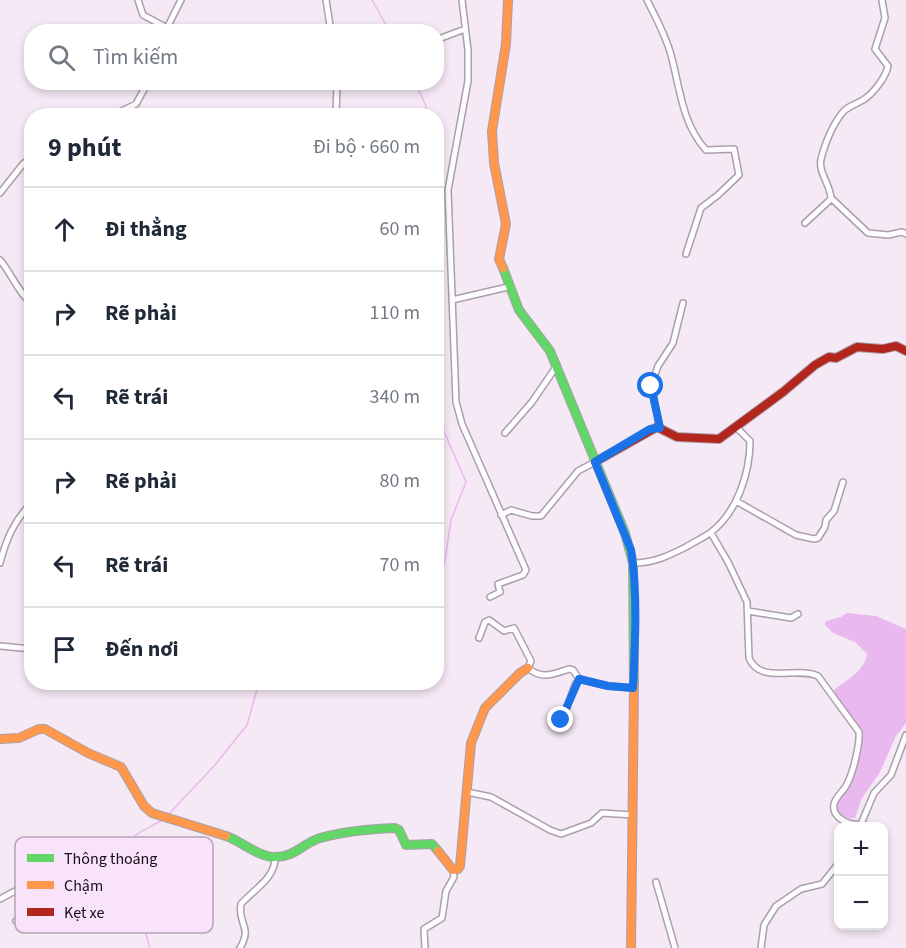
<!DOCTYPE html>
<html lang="vi">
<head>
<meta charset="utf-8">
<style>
	body { margin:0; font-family:"Source Sans 3",sans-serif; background:#f6f6f7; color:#1f2937 }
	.controls { position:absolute; right:18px; bottom:18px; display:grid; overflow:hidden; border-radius:12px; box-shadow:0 3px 9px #0003 }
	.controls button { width:54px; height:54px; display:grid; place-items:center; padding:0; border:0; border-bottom:2px solid #e0e1e3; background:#fff; color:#1f2937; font:30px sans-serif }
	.stop { position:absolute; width:18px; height:18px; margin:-14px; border:4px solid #1a73e8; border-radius:50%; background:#fff }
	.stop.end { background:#1a73e8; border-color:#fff; box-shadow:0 2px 6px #0008 }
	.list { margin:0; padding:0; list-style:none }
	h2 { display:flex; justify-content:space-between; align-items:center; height:78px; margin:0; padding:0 24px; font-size:26px }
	h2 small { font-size:20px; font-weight:400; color:#747a83 }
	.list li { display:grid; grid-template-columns:39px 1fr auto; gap:18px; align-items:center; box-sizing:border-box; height:84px; padding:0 24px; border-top:2px solid #e0e1e3 }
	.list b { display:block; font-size:22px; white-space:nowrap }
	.list em { font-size:20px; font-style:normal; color:#747a83 }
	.icon { flex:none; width:33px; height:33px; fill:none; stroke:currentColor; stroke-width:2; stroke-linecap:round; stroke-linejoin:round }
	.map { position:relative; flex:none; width:906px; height:948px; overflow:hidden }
	.search { position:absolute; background:#fff; box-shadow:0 3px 9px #0003; left:24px; top:24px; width:420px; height:66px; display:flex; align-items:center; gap:15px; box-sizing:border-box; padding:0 21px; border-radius:24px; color:#747a83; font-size:22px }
	.panel { position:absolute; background:#fff; box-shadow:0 3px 9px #0003; left:24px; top:108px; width:420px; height:582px; border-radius:24px }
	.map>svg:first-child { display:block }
</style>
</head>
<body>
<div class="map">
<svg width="906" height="948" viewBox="0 0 906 948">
	<rect width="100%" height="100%" fill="#f5e9f5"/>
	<path fill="#e9b8ee" d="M847 613 876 616 906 629V723L896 736 879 774 862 798 855 818H848L838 815C834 800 845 797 849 784 855 768 856 748 860 731L840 703 834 690C846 680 865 671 867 654L855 642 833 633 825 625 826 621 841 617Z"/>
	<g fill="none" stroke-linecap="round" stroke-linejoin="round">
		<path stroke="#e9b8ee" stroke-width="1.5" d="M372 0 390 32
			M415 82 426 106 425 116
			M436 413 466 482 451 520 445 560 436 580
			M168 815 215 765 247 725 259 682
			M150 948 124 859C123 835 145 831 162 820"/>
		<g stroke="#a9a0aa" stroke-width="8">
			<path id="street" d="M138 0 143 15 167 28
				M326 0 331 32
				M462 0 468 50V81L448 190 456 402 462 424 526 570 523 575 498 584 500 592 490 597
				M647 0C656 18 666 36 671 55 680 88 682 124 706 150L734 149 739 175 718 195 701 208 686 254
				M165 32 181 0
				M436 40 465 29
				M111 116 136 104 148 82
				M336 116 337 82
				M0 193 23 164 32 157
				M831 198 868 233 888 235 902 232 906 234
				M805 223 831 199C831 185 818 173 821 159 825 144 833 124 843 112 848 106 857 104 863 100 873 94 886 77 888 66L875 49 885 18 882 0
				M0 260C10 271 20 296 32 303
				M452 300 508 287
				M660 428 651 386 658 366 673 343 683 303
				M505 433 532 402 556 367
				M736 501 796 535 814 539 818 538 825 527 826 520 834 511 843 482
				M501 515 511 510 532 516H541L578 471 595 462
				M711 533 728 562 747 602 749 658C760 685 798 666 818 676L859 732C860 744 853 773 847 784 844 791 836 796 834 804 831 818 850 826 861 824L874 793 891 775 906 735
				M0 563C6 540 14 520 32 503
				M633 563C654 563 668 556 686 547 694 542 703 538 710 533 737 513 750 473 750 441L736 427
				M748 611 791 618 798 614
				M479 638 485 622 489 620 504 631 514 628 531 661 528 668C542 680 553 674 569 669L573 670 579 679 608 686 634 688
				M0 646 32 649
				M558 721 563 718 575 685 579 679
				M467 792 491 797 550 830 561 834 591 823 602 813 633 815
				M656 882 675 948
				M0 899 15 891 20 894 27 912 16 921
				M240 948C253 926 237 924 241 904 253 890 276 878 275 857
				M425 948 424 929 442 918 446 891 454 877 453 870
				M761 948 764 925 776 906 801 889 822 884 838 864"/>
		</g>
		<g stroke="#a9a0aa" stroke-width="10">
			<path id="fast" d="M503 268 519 310 550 351 625 533 633 563 634 685
				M226 836C241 841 257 856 273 857 295 858 303 843 320 838 345 831 369 829 395 828L399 830 406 845 432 844 438 851"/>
		</g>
		<g stroke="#a9a0aa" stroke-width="10">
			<path id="slow" d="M503 268 499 259 506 224 494 163 492 131 506 44 508 0
				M0 739 19 738 39 729H45L88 753 121 767 144 806 152 813 226 836
				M438 851 453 870 458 869 460 866 471 743 485 708 520 673 528 668
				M631 948 634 685"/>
		</g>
		<g stroke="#a9a0aa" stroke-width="10">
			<path id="jam" d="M595 462 657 427 677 437 719 439 783 392 815 365 829 357 836 358 857 347 883 349 896 346 906 351"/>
		</g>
		<use href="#street" stroke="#fefcfe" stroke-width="5"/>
		<use href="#fast" stroke="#63d668" stroke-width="8"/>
		<use href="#slow" stroke="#ff974d" stroke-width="8"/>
		<use href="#jam" stroke="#b3261e" stroke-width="8"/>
	</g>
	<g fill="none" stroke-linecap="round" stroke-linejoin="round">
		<path stroke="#1a73e8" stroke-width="8" d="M561 720 579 679 608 686 633 688C635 644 638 594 631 550L595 462 650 429 660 428 651 386"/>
	</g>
	<rect x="15" y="837" width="198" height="96" rx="9" fill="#f9e3fb" stroke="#b5a3b6" stroke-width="1.5"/>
	<rect x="27" y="854" width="27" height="8" fill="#63d668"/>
	<rect x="27" y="881" width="27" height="8" fill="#ff974d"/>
	<rect x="27" y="908" width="27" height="8" fill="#b3261e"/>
	<g font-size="16" fill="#150e16">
		<text x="64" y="864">Thông thoáng</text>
		<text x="64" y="891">Chậm</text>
		<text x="64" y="918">Kẹt xe</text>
	</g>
</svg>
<div class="controls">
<button>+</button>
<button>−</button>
</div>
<div class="stop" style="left:651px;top:386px"></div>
<div class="stop end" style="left:561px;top:720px"></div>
<div class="search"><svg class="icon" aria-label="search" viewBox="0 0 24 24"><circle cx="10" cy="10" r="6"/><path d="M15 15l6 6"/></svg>Tìm kiếm</div>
<section class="panel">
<h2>9 phút<small>Đi bộ · 660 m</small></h2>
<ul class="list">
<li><svg class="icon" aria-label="ahead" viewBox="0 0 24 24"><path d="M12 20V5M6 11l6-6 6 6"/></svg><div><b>Đi thẳng</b></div><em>60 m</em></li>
<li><svg class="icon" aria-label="right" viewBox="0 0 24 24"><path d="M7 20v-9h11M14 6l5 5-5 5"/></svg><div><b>Rẽ phải</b></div><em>110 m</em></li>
<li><svg class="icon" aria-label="left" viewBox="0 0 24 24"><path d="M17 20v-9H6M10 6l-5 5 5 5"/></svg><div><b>Rẽ trái</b></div><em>340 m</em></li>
<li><svg class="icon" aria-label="right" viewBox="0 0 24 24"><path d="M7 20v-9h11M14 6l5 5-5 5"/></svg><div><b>Rẽ phải</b></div><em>80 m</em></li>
<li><svg class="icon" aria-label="left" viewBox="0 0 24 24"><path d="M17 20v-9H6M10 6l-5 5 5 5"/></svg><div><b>Rẽ trái</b></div><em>70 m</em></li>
<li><svg class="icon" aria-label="arrive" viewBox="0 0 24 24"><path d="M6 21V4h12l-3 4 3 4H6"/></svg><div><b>Đến nơi</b></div></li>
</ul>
</section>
</div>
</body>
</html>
